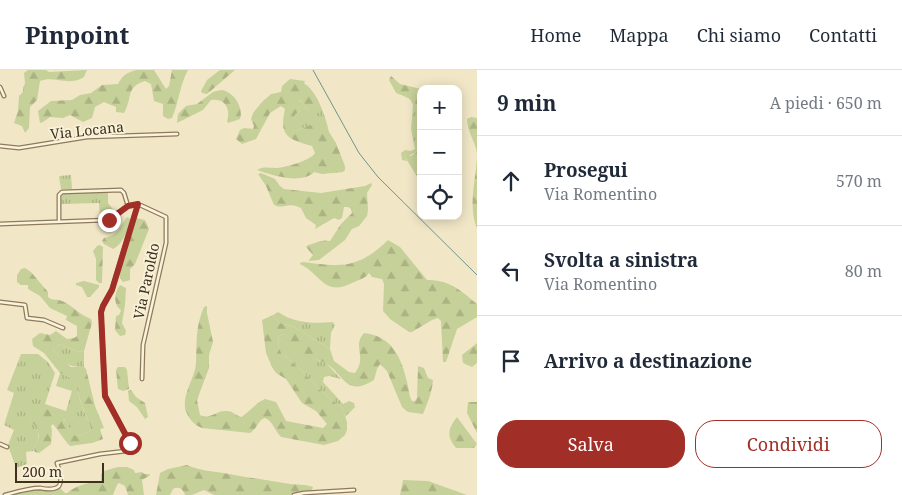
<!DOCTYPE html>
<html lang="it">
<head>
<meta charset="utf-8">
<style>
	body { margin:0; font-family:"Noto Serif",serif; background:#f2f2f3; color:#1f2937 }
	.controls { position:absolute; right:15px; top:15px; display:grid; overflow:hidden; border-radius:10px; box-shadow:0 2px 12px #0003 }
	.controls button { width:45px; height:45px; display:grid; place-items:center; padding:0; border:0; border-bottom:1px solid #e0e1e3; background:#fff; color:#1f2937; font:25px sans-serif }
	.scale { position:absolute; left:15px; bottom:12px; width:89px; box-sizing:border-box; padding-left:5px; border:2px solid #3e301f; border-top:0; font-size:14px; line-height:18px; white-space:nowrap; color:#3e301f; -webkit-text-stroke:4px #f8f1d7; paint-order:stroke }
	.stop { position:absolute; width:15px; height:15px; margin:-11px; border:4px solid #a12e27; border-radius:50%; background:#fff }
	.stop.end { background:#a12e27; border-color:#fff; box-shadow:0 1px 5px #0008 }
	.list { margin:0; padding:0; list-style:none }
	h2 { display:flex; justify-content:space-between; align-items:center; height:65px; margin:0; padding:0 20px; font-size:21px }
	h2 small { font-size:16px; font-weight:400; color:#747a83 }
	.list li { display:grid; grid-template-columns:32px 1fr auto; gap:15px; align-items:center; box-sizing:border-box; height:90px; padding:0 20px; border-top:1px solid #e0e1e3 }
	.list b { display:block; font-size:19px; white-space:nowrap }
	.list p { margin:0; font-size:16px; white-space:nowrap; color:#747a83 }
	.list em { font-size:16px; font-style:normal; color:#747a83 }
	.actions { display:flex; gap:10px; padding:15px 20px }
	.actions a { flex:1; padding:11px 0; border:1px solid #a12e27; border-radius:20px; text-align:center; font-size:18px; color:#a12e27 }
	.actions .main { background:#a12e27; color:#fff }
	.icon { flex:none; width:28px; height:28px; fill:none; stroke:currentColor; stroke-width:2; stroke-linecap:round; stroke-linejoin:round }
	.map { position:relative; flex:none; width:477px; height:425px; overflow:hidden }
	header { display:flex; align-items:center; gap:30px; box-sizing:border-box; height:70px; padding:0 25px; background:#fff; border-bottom:1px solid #e0e1e3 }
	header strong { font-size:24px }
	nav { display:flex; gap:28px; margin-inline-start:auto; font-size:18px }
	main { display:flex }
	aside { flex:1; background:#fff }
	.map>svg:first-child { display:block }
</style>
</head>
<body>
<header>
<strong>Pinpoint</strong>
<nav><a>Home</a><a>Mappa</a><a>Chi siamo</a><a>Contatti</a></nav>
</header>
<main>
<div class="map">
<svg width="477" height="425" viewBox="0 0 477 425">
	<defs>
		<pattern id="grass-tufts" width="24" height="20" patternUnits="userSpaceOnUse" patternTransform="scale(1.25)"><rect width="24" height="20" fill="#c6d099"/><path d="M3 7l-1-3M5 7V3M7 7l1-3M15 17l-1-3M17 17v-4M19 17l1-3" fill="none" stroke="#abb383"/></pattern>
		<pattern id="forest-firs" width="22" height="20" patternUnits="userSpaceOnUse" patternTransform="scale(1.25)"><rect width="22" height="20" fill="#c6d099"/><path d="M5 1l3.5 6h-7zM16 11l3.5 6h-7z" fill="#abb383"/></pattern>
	</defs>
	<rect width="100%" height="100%" fill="#f1e7c7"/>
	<path fill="url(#grass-tufts)" d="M304 13C316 21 323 40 327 54H312L296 61 292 60C293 51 293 46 300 41L298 30 303 33 307 40 318 37 314 32Z
		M409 27C421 39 418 43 417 58L421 63V83L417 82 405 87 407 91 402 90 401 83 405 80 411 81 415 79 411 59 413 35Z
		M71 105 72 119H61L59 106Z
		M108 122V133L116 143 109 148 100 149 99 133 61 134 62 124Z
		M278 242C294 253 314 254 333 252L335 255 331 263 330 279 294 257 280 253 273 245Z
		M284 264 299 283 326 293 341 309 329 306 324 307 323 312 343 334 349 331 354 333 355 337 345 347 342 338 321 321 298 297 281 283 278 273 279 266Z
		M59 274 78 282 84 281V297C66 297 66 293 54 281L53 278Z
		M21 284H38L48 292 55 303 45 334 66 341 72 321 56 316 60 303 80 312C74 325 87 346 91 358L89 362 78 366 73 365 64 349 31 351C42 360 39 370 33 381L26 382 27 394 16 398 8 375 14 360 4 355 14 323 7 320Z"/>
	<path fill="url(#forest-firs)" d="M28 0H46L49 2 87 0 84 7C69 17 53 5 40 11L37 30 30 37 29 58 25 63 22 56 14 53 18 41 19 26 23 22V17L25 14 24 3Z
		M137 0H154L166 19 169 16 172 0H188C180 14 179 32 172 48L168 49 163 46V34L154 31 151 14 145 11C125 17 133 28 124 43L116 42V37L104 32 95 37 92 48 83 52 70 45 63 48 50 47 43 52 40 53 38 41 51 31 72 30 80 25 91 23 102 15 118 14C122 6 127 2 137 0Z
		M220 0H235L207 24 202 23 201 21 207 10Z
		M391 6 400 14 421 19V63L417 58C419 35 418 31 396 23L389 10Z
		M290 9 305 11 304 13 320 41 319 43H309L303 33 299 30 300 41 295 45 293 60 296 61 312 54H327L329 62 336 73 345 96V100L343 102 322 104 314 102C302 115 271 105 257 100 263 96 270 98 277 98 286 97 310 91 315 83L312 76C287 69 279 66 285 39L281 36 270 43 256 69 242 74 236 69 240 60 244 58 253 59 254 56 251 49 253 43 262 32 271 24 281 22 282 16Z
		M221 20C233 21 244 37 240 49L228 53 227 51C231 39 225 28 211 30L203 40 177 53 178 44 186 36 197 34 213 22Z
		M471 47 477 48V158C467 135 477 107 477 83 475 71 467 61 467 49Z
		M417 82 421 83V113L405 87 407 84 411 86Z
		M261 103 275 109 280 116 284 119 321 123 365 116 371 113 372 115 367 123 368 140 367 146 359 156 352 159 345 170 319 190 309 191V190L313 185 306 177 308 175C316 173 322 169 330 171L341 154 352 143 351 139 348 137H344L342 148 339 150 334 148 315 159 316 155 306 148 301 138C287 131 284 140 274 135L266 116 258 104Z
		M126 148 128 147 131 150C127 161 124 173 113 179L104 174 102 171 104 168C119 164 118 160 126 148Z
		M136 148 145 150 149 159 135 194 130 199V210L123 212 120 208 119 203Z
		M388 170 400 177 427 210C450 210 460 220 477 234V247L457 259 446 292H443L441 251 438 248 432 250 412 262H409L390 249 383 241 384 214 382 209 372 207 369 203C365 209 358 210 352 213 324 227 322 205 300 194V193L303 192C342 197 358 199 388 170Z
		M100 175 103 177 102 213H99L96 210V189L93 181 97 176Z
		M25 198 31 202 48 222V227C53 231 54 229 59 230 69 232 79 245 91 249L92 253 84 281 78 282 59 274 53 279 54 281 71 297H84L86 299 95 336 104 358 100 359 103 369 92 373 70 376C63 369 59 361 53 354L51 356 52 361 51 374 39 383 35 382 34 380 39 366 37 358 31 351V339C42 335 58 342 65 351 68 355 71 360 74 365L78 366 89 362 91 358C87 345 75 326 79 312L60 303 44 283 33 276 32 269 40 263 50 265 56 261 67 269 74 268 77 266V256L66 250 67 246 50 238 40 226 28 219V215H21L17 212V205L21 199Z
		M84 211 99 215V217L90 227H87L82 217 76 215V213Z
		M120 215 126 218 125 235 122 253 126 261 125 265 120 266 115 260 116 246 119 245 121 240C113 235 114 222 120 215Z
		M207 236V243L213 272 209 285V298L197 330 200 345C211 350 216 340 227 341 233 341 236 346 242 347L259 332 265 329 276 332 286 351 323 358 327 354 316 341 302 333 286 309 276 303 272 297 266 283 262 250 273 245 280 253 294 257 330 279 334 291 349 302 355 303C357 300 360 295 360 291 361 280 355 273 364 263 392 266 401 287 407 312 409 319 409 326 412 331H415L417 328 418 296 424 298 428 308 433 310C432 322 428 332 423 344L408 342 402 337 387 301 380 294 377 299 374 310C345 328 345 304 325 293 317 288 306 288 298 283 292 279 288 270 284 264L279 266 278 273 281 283 298 297 321 321 342 338 347 352V360L345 365 338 371 324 375 281 367C275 361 273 351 265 348 258 350 257 359 250 363L202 358C194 355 187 347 185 338 183 322 195 308 196 293 197 273 195 257 204 237Z
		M477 273V293L472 297 463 293 462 285Z
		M118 297H125L127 300 129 319 123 321 118 319 116 300Z
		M131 320 136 327 145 333 148 347 145 349 137 337 129 331 128 321Z
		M468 332H477V363L467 343Z
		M457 347 477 374 474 378H456C446 366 448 359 457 347Z
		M187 395C200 401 214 401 229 404 249 408 269 410 290 414 298 415 305 414 313 417L312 420 290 425H214L204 420 192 425H185C183 419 179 416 173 419L170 425H156L160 403 168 399Z
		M118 397H127L134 400 135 403 142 402 144 404H150L149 406 142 410 144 425H128L125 416 119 413 117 415 113 425H12L27 420H51L59 417 65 423H67C76 415 90 412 101 411V404L104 401Z
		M403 410 428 411 467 425H400Z"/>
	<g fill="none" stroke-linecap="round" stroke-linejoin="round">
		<path stroke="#6e948d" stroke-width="1" d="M313 0 359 83 378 107 477 205"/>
		<g stroke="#8e7a5b" stroke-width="5">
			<path id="street" d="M0 17 4 26
				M0 76 19 78 87 67 177 64
				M138 134 166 147V173L143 275 142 309
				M59 151V125L62 122 121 120 124 123 128 136
				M0 154 107 150 128 136 138 134 112 219 103 235 101 242 105 326 129 370V379L126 381 100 384 57 393C59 399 63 411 59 416 54 421 45 419 40 418 28 418 16 422 5 425
				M0 232 25 235 27 248 44 250 63 258
				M0 374 7 377
				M294 425 304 423 354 420"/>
		</g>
		<use href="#street" stroke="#fbf3db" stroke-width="2.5"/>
	</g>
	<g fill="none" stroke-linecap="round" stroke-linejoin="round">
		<path stroke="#a12e27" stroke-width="6" d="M109 150 128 136 138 134 112 220 103 236 101 242 105 326 130 373"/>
	</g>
	<g text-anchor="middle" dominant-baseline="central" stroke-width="4" stroke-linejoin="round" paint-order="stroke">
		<g font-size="14" fill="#3e301f" stroke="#f8f1d7">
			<text transform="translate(87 60) rotate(-6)">Via Locana</text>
			<text transform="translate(146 211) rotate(-78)">Via Paroldo</text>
		</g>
	</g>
</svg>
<div class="controls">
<button>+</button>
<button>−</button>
<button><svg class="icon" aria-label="locate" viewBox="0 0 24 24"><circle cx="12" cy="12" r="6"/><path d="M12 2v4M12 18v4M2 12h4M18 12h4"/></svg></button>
</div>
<div class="scale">200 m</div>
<div class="stop" style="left:130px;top:373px"></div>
<div class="stop end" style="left:109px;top:150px"></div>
</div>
<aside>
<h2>9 min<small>A piedi · 650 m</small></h2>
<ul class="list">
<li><svg class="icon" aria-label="ahead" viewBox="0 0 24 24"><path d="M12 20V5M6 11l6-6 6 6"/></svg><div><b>Prosegui</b><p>Via Romentino</p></div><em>570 m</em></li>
<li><svg class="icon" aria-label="left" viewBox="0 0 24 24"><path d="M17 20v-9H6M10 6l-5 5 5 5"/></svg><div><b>Svolta a sinistra</b><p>Via Romentino</p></div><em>80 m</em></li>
<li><svg class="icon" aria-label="arrive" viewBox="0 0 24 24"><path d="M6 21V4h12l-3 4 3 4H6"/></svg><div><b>Arrivo a destinazione</b></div></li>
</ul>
<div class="actions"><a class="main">Salva</a><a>Condividi</a></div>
</aside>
</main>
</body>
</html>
